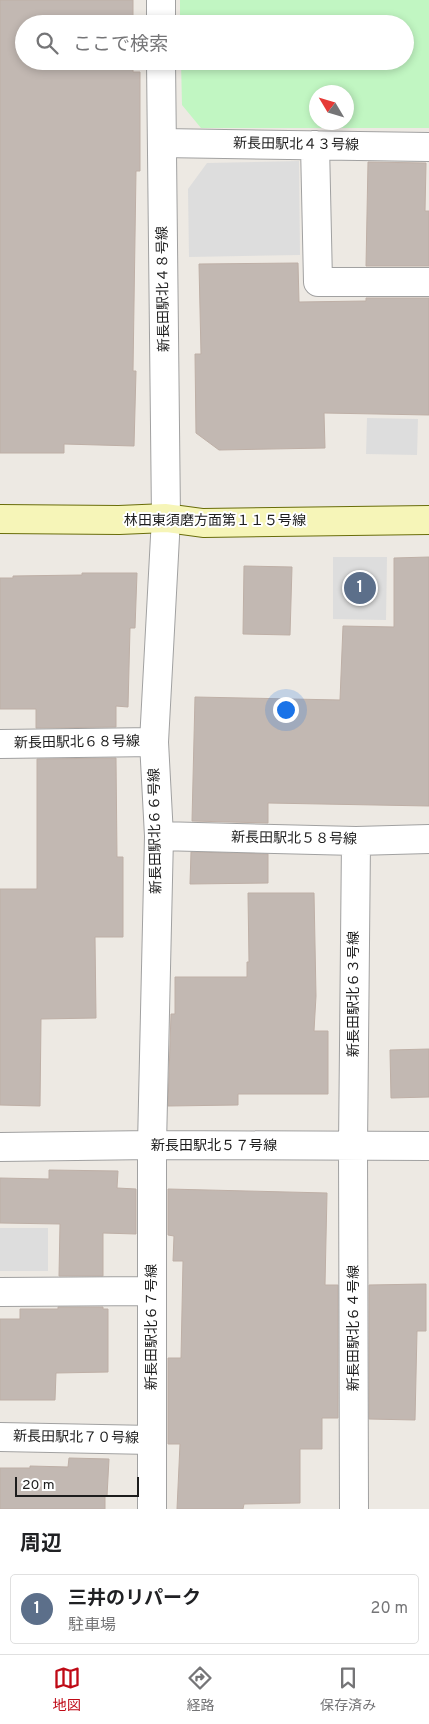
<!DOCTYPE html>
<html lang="ja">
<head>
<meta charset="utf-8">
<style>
	body { margin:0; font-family:Overpass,"Noto Sans JP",sans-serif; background:#f2f2f2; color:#202124 }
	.compass { position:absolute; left:309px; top:85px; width:45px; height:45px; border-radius:50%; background:#fff; box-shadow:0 2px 8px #0003; rotate:308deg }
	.scale { position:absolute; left:15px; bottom:12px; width:124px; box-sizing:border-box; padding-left:5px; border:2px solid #1d1d1d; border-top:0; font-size:14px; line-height:18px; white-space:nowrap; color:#1d1d1d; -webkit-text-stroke:4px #fff; paint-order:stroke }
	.you { position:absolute; left:285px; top:709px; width:18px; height:18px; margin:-12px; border:4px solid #fff; border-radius:50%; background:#1a73e8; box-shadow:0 0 0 8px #1a73e833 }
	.badge { display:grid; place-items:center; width:32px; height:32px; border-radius:50%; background:#bf0a16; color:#fff; font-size:16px; font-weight:700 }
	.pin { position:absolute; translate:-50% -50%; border:2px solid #fff; box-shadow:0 1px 5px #0006 }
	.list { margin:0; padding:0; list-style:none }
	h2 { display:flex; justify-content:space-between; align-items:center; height:65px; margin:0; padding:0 20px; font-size:21px }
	h2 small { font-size:16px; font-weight:400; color:#757577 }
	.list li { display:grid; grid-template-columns:32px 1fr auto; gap:15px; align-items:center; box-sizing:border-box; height:70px; margin:0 10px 10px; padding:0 10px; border:1px solid #e0e0e0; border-radius:5px }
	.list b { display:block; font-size:19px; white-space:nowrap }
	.list p { margin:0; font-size:16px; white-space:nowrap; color:#757577 }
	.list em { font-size:16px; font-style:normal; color:#757577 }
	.icon { flex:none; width:28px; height:28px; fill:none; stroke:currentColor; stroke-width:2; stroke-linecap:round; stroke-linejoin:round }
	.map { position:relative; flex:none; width:429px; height:1509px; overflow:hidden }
	.search { position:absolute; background:#fff; box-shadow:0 2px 8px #0003; left:15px; right:15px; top:15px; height:55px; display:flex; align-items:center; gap:12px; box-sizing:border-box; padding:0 18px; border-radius:28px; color:#757577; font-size:19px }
	.sheet { height:145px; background:#fff }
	nav { display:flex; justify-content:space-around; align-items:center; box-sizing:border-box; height:70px; border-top:1px solid #e0e0e0; background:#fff; font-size:14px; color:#757577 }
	nav a { display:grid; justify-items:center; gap:2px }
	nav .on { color:#bf0a16 }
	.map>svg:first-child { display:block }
</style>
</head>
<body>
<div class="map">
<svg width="429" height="1509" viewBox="0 0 429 1509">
	<rect width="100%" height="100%" fill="#ede9e3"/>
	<path fill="#c1f6c2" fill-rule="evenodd" d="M180 0H429V128H201L182 105 181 61H405V24H180ZM316 92H346V122H316Z"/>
	<path fill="#ddd" d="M299 161 300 255 189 257 188 189 207 163Z
		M367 418 418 419 417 455 366 454Z
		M333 557H387L386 620 333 619Z
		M0 1228H48V1271H0Z"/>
	<path fill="#c2b8b2" stroke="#beafa6" d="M0 0H133V24H24V61H133V72H140V171H136L133 371H136L134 446 64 444V453H0Z
		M368 162 426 163 425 211H429V266H366Z
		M298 263 299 302 366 301V298H429V415L324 413 325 448 219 450 196 433 195 354H201L199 264Z
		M429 557V806L268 803V823L192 821 195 697 340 700 343 626 394 627V558Z
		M244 566 292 567 290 635 243 634Z
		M82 573H137L135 628H130L128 707 116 706V727L36 728V709H0V578H13V576L82 575Z
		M116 758 117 857H123V937H95L96 1018 41 1019 40 1106 0 1105V889H37V759Z
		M191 852 268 854V883L190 884Z
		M248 893H314L316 996 314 1031H328V1094H238V1105L168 1106 171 1014H175V977H247V962H249Z
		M429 1049V1097L391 1098 390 1050Z
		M49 1170 118 1171 117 1188 136 1189V1234L103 1233V1276H59L60 1224 0 1223V1178L49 1179Z
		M168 1189 327 1193 325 1285H338V1418H322V1449H300V1503L244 1504 243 1509H177L180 1444H168V1358H181L183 1261H173L174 1236 168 1235Z
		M426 1284V1331H417L415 1420 369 1419V1285Z
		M58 1307H103V1309H108V1372L56 1373 55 1400H0V1319H20V1309H58Z
		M69 1458 109 1459 107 1496H105V1509H0V1468H30V1466L68 1467Z"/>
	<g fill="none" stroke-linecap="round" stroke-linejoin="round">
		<g stroke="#a1a1a1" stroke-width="30">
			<path id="street" d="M161 0V24
				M162 143 429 147
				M315 145 318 282H429
				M0 744 154 742
				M159 836 356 841 429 839
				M0 1147 152 1145 429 1146
				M0 1292 152 1291
				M0 1437 152 1440
				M152 1509V1145L159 836 154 742 166 518 161 61
				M354 1509 353 1147 356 841"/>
		</g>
		<g stroke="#696d0a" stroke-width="30">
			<path id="secondary" d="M0 519 119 520 166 518 203 523 429 520"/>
		</g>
		<use href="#street" stroke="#fff" stroke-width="28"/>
		<use href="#secondary" stroke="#f6f5b8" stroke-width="28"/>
	</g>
	<g text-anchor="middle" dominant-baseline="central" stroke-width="4" stroke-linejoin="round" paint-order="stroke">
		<g font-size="14" fill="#1d1d1d" stroke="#fff">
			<text transform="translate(296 145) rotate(1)">新長田駅北４３号線</text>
			<text transform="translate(164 289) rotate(-91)">新長田駅北４８号線</text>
			<text x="215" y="521">林田東須磨方面第１１５号線</text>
			<text transform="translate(77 743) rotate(-1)">新長田駅北６８号線</text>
			<text transform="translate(156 831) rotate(-91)">新長田駅北６６号線</text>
			<text transform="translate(294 839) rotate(1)">新長田駅北５８号線</text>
			<text transform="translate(354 994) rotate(-90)">新長田駅北６３号線</text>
			<text x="214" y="1146">新長田駅北５７号線</text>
			<text transform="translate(152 1327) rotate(-90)">新長田駅北６７号線</text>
			<text transform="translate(354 1328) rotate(-90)">新長田駅北６４号線</text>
			<text transform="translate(76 1438) rotate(1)">新長田駅北７０号線</text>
		</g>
	</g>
</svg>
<svg class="compass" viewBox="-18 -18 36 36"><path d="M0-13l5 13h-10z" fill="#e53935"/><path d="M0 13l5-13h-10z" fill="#757577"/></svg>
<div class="scale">20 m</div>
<div class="you"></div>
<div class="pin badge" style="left:360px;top:588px;background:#5c6f8a">1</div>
<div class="search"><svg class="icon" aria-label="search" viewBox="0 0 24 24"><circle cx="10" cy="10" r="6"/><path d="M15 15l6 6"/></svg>ここで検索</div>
</div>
<section class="sheet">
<h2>周辺<small></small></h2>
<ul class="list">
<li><span class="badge" style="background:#5c6f8a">1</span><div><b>三井のリパーク</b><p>駐車場</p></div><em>20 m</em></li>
</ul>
</section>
<nav>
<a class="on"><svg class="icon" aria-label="map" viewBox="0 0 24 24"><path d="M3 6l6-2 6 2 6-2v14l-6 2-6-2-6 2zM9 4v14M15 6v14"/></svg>地図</a>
<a><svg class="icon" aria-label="directions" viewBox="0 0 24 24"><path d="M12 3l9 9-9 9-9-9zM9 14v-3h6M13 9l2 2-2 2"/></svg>経路</a>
<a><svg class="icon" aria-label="saved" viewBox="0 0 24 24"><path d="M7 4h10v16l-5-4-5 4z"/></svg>保存済み</a>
</nav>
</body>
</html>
